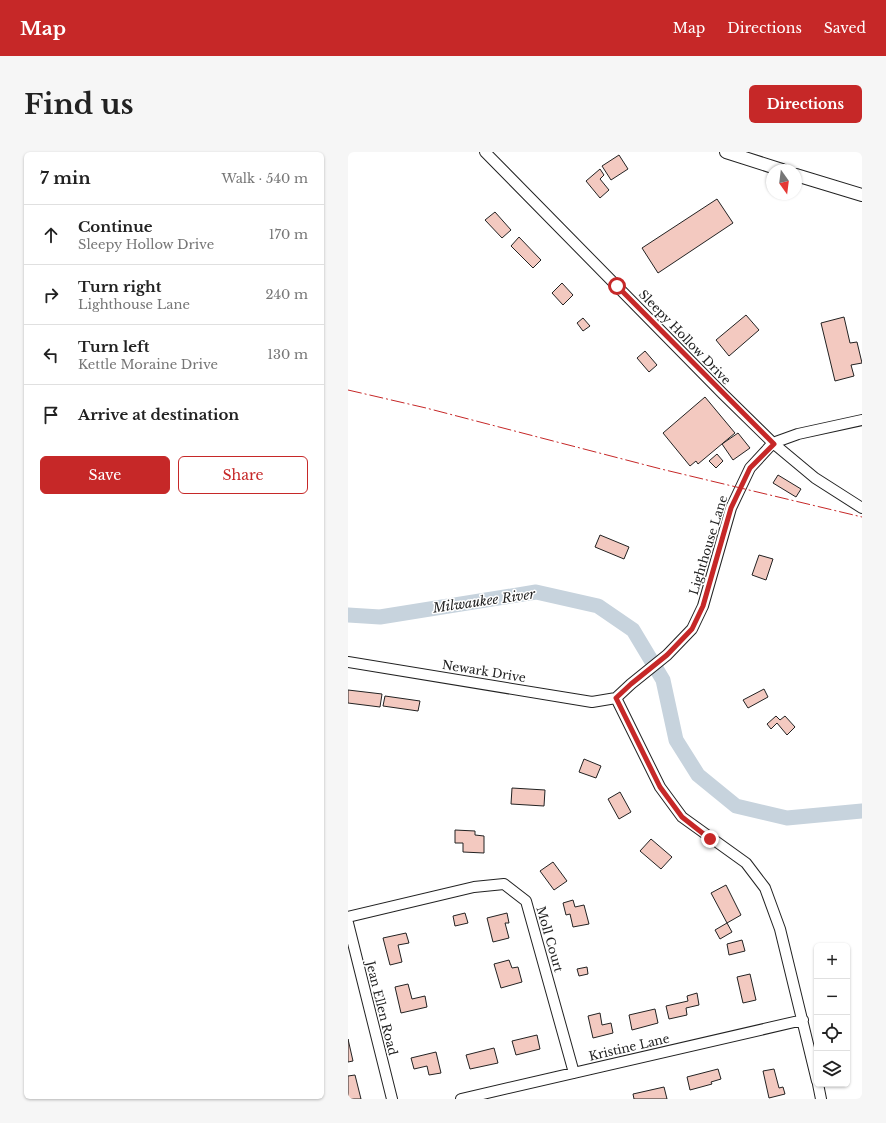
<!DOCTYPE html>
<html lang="en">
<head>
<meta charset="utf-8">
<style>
	body { margin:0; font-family:"Libre Baskerville",serif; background:#f6f6f6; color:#222 }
	.controls { position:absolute; right:12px; bottom:12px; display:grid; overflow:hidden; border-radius:6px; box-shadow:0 1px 3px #0004 }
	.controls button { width:36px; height:36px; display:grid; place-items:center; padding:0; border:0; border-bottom:1px solid #e0e0e0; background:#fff; color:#222; font:20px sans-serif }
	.compass { position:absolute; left:418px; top:12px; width:36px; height:36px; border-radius:50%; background:#fff; box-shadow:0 1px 3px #0004; rotate:166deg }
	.stop { position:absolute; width:12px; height:12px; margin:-9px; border:3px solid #c62828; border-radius:50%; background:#fff }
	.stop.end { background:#c62828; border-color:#fff; box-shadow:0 1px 4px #0008 }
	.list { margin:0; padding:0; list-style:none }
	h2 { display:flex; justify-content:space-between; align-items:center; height:52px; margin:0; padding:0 16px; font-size:17px }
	h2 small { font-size:13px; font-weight:400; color:#767676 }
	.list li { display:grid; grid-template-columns:26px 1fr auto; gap:12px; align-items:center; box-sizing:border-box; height:60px; padding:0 16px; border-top:1px solid #e0e0e0 }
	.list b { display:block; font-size:15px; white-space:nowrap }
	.list p { margin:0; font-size:13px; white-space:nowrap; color:#767676 }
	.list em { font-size:13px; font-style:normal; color:#767676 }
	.actions { display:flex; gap:8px; padding:12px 16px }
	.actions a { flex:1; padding:9px 0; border:1px solid #c62828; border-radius:6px; text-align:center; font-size:14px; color:#c62828 }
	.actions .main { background:#c62828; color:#fff }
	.icon { flex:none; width:22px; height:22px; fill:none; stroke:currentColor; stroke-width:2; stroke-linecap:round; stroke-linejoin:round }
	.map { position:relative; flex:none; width:514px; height:947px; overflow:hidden; border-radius:6px }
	header { display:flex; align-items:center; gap:24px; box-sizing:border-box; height:56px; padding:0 20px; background:#c62828; color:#fff }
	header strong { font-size:19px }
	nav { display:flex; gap:22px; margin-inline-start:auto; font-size:14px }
	.intro { display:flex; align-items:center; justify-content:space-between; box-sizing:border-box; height:96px; padding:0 24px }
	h1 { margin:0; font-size:28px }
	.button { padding:10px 18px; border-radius:6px; background:#c62828; color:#fff; font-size:14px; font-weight:700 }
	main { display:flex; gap:24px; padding:0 24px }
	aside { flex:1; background:#fff; border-radius:6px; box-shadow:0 1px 3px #0004 }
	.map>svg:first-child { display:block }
</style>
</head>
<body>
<header>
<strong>Map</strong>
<nav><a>Map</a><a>Directions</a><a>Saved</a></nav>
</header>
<div class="intro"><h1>Find us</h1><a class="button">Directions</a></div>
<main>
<aside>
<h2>7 min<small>Walk · 540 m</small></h2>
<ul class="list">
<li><svg class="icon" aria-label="ahead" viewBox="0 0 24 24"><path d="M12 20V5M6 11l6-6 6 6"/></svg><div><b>Continue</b><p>Sleepy Hollow Drive</p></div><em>170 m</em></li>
<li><svg class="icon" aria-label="right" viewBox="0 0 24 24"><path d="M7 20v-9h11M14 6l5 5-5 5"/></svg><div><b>Turn right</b><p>Lighthouse Lane</p></div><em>240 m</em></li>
<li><svg class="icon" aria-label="left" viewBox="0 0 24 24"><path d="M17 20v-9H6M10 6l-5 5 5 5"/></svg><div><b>Turn left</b><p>Kettle Moraine Drive</p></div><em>130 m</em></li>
<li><svg class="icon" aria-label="arrive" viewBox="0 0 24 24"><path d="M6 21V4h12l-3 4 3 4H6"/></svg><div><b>Arrive at destination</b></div></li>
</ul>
<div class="actions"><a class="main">Save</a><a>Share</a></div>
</aside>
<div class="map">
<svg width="514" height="947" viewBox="0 0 514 947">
	<rect width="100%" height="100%" fill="#fff"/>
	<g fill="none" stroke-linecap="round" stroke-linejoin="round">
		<path stroke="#c7d3dd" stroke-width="15" d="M0 463 32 465 188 440 250 454 285 478 315 528 328 588 350 623 388 654 439 666 514 659"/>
	</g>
	<path fill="#f3c9c0" stroke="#222" d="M271 3 280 17 263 28 254 14Z
		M252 17 256 23 252 27 261 38 252 46 238 29Z
		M369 47 385 71 310 121 294 96Z
		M147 60 163 78 154 86 137 68Z
		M171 85 193 108 185 116 163 94Z
		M214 131 225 143 215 153 204 141Z
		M398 163 411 178 381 204 368 188Z
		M496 165 502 191 509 190 514 211 503 213 506 224 487 229 473 171Z
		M235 166 242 174 235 179 229 171Z
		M297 199 309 213 301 220 289 206Z
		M357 245 387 281 350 312 348 309 342 314 315 281Z
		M390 281 402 296 385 308 374 292Z
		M369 302 375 309 368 316 361 309Z
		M430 323 453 337 448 345 425 331Z
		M252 383 281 395 276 407 247 395Z
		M411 403 425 407 418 428 404 423Z
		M416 537 420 545 400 556 395 548Z
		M0 538 34 542 32 555 0 551Z
		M37 544 72 549 70 559 35 554Z
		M428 564 432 568 437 564 447 575 439 583 429 571 423 577 419 572Z
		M236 607 253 614 248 626 231 620Z
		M164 636 197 638 196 654 163 652Z
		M272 640 283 660 271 667 260 647Z
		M107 678 127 679V683L136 684V701L115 700V691H107Z
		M303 687 324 705 313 717 292 699Z
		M205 710 219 729 206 738 192 719Z
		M378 733 393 763 379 771 363 741Z
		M225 748 227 755 236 753 241 772 225 775 222 762 218 763 215 751Z
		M117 761 120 771 107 774 105 764Z
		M159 761 161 771H157L161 786 145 790 139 766Z
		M379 771 384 780 372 787 367 778Z
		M58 781 61 791 50 793 54 810 42 813 35 786Z
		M394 788 397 799 381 803 379 792Z
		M161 808 164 816 170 815 174 830 153 836 146 812Z
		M239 815 240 822 231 824 229 817Z
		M402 822 408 848 395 851 389 825Z
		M60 832 64 847 77 844 79 855 53 861 47 835Z
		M349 841 351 853 338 856 339 863 321 867 318 854 340 849 339 844Z
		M307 857 310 871 284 878 281 863Z
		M252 861 254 873 263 871 265 881 245 886 240 864Z
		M189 883 192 897 168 903 164 889Z
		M0 887 5 909 0 910Z
		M146 896 150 911 122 917 118 903Z
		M88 900 93 921 81 923 79 914 66 917 63 906Z
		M370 917 373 927 363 930 364 932 342 938 339 925Z
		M426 917 431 936 435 935 437 942 421 946 415 919Z
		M7 923 13 947H0V924Z
		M316 935 319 947H286L285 942Z"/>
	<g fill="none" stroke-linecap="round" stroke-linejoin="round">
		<g stroke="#222" stroke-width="12">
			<path id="minor" d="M137 0 375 242 425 291 467 326 514 356
				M0 510 244 550 268 546
				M268 546 312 635 334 665 398 711 417 736 432 777 469 929
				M268 546 283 532 319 503 344 477 355 454 383 356 402 316 425 291 450 282 514 268
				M0 765 126 735 156 732 178 749 226 921
				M0 771 44 947
				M470 932 473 947
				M113 947 455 868"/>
		</g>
		<g stroke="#222" stroke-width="14">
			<path id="major" d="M378 0 434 18
				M448 23 514 43"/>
		</g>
		<use href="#minor" stroke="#fff" stroke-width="10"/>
		<use href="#major" stroke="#fff" stroke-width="12"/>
		<path stroke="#c62828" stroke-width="1" stroke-dasharray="14 3 2 3" stroke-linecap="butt" d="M0 238 78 256 313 317 514 365"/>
	</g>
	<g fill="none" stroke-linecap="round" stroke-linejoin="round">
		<path stroke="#c62828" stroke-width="5" d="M269 134 426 292 402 316 383 356 355 454 344 477 319 503 283 532 268 546 312 635 334 665 362 687"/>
	</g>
	<g text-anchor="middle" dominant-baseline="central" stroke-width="3" stroke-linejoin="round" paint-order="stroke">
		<g font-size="12" fill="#222" stroke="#fff">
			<text transform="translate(337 185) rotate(46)">Sleepy Hollow Drive</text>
			<text transform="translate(360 393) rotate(-73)">Lighthouse Lane</text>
			<text transform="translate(136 519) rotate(9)">Newark Drive</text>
			<text transform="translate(202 787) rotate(74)">Moll Court</text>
			<text transform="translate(34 856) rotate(76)">Jean Ellen Road</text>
			<text transform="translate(281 895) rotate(-13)">Kristine Lane</text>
		</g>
		<g font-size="13" font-style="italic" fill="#222" stroke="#fff">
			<text transform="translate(136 449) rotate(-8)">Milwaukee River</text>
		</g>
	</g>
</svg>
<div class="controls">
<button>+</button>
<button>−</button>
<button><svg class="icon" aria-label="locate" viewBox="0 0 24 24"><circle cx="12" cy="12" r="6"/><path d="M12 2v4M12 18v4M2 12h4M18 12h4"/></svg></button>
<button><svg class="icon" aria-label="layers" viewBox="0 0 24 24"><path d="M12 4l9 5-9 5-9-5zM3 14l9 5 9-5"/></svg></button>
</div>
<svg class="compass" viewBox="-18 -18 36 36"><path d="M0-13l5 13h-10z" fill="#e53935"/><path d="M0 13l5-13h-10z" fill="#767676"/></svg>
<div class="stop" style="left:269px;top:134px"></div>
<div class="stop end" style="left:362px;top:687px"></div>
</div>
</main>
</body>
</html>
